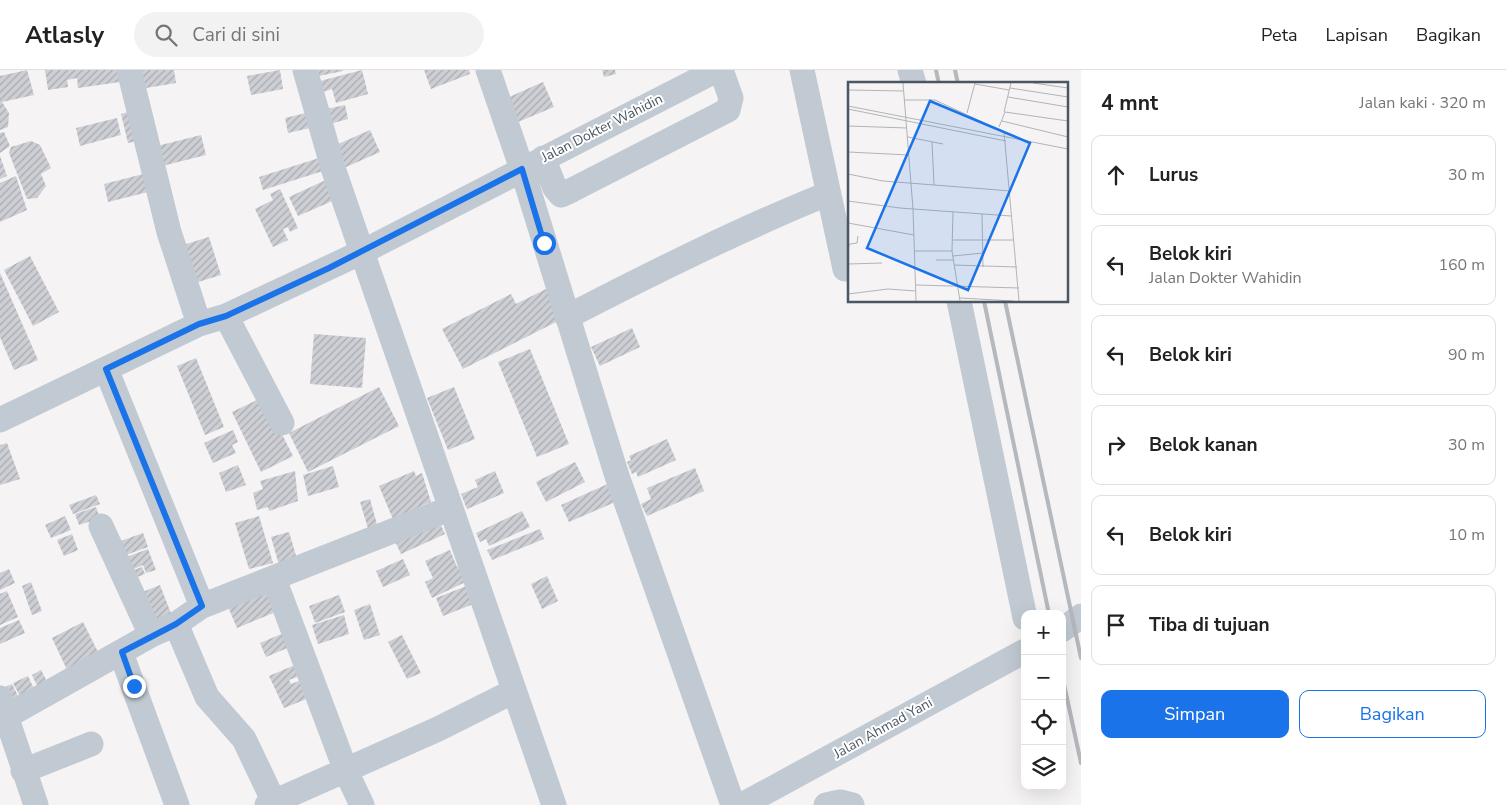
<!DOCTYPE html>
<html lang="id">
<head>
<meta charset="utf-8">
<style>
	body { margin:0; font-family:"Nunito Sans",sans-serif; background:#f2f2f2; color:#222 }
	.controls { position:absolute; right:15px; bottom:15px; display:grid; overflow:hidden; border-radius:10px; box-shadow:0 5px 20px #0002 }
	.controls button { width:45px; height:45px; display:grid; place-items:center; padding:0; border:0; border-bottom:1px solid #e0e0e0; background:#fff; color:#222; font:25px sans-serif }
	.stop { position:absolute; width:15px; height:15px; margin:-11px; border:4px solid #1a73e8; border-radius:50%; background:#fff }
	.stop.end { background:#1a73e8; border-color:#fff; box-shadow:0 1px 5px #0008 }
	.list { margin:0; padding:0; list-style:none }
	h2 { display:flex; justify-content:space-between; align-items:center; height:65px; margin:0; padding:0 20px; font-size:21px }
	h2 small { font-size:16px; font-weight:400; color:#767676 }
	.list li { display:grid; grid-template-columns:32px 1fr auto; gap:15px; align-items:center; box-sizing:border-box; height:80px; margin:0 10px 10px; padding:0 10px; border:1px solid #e0e0e0; border-radius:10px }
	.list b { display:block; font-size:19px; white-space:nowrap }
	.list p { margin:0; font-size:16px; white-space:nowrap; color:#767676 }
	.list em { font-size:16px; font-style:normal; color:#767676 }
	.actions { display:flex; gap:10px; padding:15px 20px }
	.actions a { flex:1; padding:11px 0; border:1px solid #1a73e8; border-radius:10px; text-align:center; font-size:18px; color:#1a73e8 }
	.actions .main { background:#1a73e8; color:#fff }
	.icon { flex:none; width:28px; height:28px; fill:none; stroke:currentColor; stroke-width:2; stroke-linecap:round; stroke-linejoin:round }
	.map { position:relative; flex:none; width:1081px; height:735px; overflow:hidden }
	header { display:flex; align-items:center; gap:30px; box-sizing:border-box; height:70px; padding:0 25px; background:#fff; border-bottom:1px solid #e0e0e0 }
	header strong { font-size:24px }
	nav { display:flex; gap:28px; margin-inline-start:auto; font-size:18px }
	.search { width:350px; height:45px; background:#f2f2f2; display:flex; align-items:center; gap:12px; box-sizing:border-box; padding:0 18px; border-radius:28px; color:#767676; font-size:19px }
	main { display:flex }
	aside { flex:1; background:#fff }
	.map>svg:first-child { display:block }
</style>
</head>
<body>
<header>
<strong>Atlasly</strong>
<div class="search"><svg class="icon" aria-label="search" viewBox="0 0 24 24"><circle cx="10" cy="10" r="6"/><path d="M15 15l6 6"/></svg>Cari di sini</div>
<nav><a>Peta</a><a>Lapisan</a><a>Bagikan</a></nav>
</header>
<main>
<div class="map">
<svg width="1081" height="735" viewBox="0 0 1081 735">
	<defs>
		<pattern id="building-hatch" width="6" height="6" patternUnits="userSpaceOnUse" patternTransform="scale(1.25)"><rect width="6" height="6" fill="#cdcfd5"/><path d="M-1 1l2-2M0 6l6-6M5 7l2-2" fill="none" stroke="#a8abb0"/></pattern>
	</defs>
	<rect width="100%" height="100%" fill="#f5f3f3"/>
	<path fill="url(#building-hatch)" d="M27 0 34 25 2 32 9 43 8 57 0 60V6Z
		M45 0H119L120 12 78 18 77 8 67 10 68 17 48 20Z
		M137 0H174L176 13 140 19Z
		M280 0 283 19 251 25 247 6Z
		M318 0H343V1L319 6Z
		M362 0 368 24 336 33 332 19 323 22 320 11Z
		M424 0H469L470 4 431 19Z
		M602 0H615L616 4 604 7Z
		M543 12 554 37 518 52 507 28Z
		M345 35 348 49 326 55 322 40Z
		M136 40 143 70 128 73 121 44Z
		M306 43 310 58 288 63 285 48Z
		M117 48 121 65 80 76 76 58Z
		M370 60 380 82 344 98 334 76Z
		M4 62 10 76 0 83V63Z
		M201 65 206 85 162 96 157 76Z
		M31 71 40 75 51 98 41 104 46 116 37 128 27 129 9 83 11 77Z
		M0 86 7 106 0 109Z
		M319 88 323 101 263 120 259 107Z
		M147 103 152 121 108 132 104 114Z
		M16 106 27 140 0 152V113Z
		M328 109 337 129 298 146 289 127Z
		M280 119 298 158 290 162 288 157 283 159 288 170 273 177 255 139 273 130 270 124Z
		M209 167 221 205 195 213 183 175Z
		M30 186 59 242 33 256 4 200Z
		M0 203 38 290 14 300 0 267Z
		M548 218 564 248 463 299 442 259 511 224 516 234Z
		M632 258 640 277 600 296 591 277Z
		M314 264 366 268 362 318 310 314Z
		M530 279 569 374 537 387 498 292Z
		M196 288 224 357 205 365 177 296Z
		M379 317 399 356 308 402 289 363Z
		M454 317 475 369 448 380 427 328Z
		M263 327 293 386 261 402 232 342Z
		M233 360 238 372 232 375 236 383 213 393 204 373Z
		M667 369 676 390 638 407 636 402 632 404 627 392 631 390 629 386Z
		M7 373 20 409 0 415V375Z
		M575 392 585 412 546 432 536 412Z
		M238 395 246 415 226 422 219 403Z
		M333 396 339 417 308 426 303 405Z
		M695 398 704 421 647 446 641 434 651 429 647 418Z
		M295 401 298 431 269 441 268 437 257 440 253 423 263 419 260 411Z
		M414 401 416 406 422 403 431 432 417 438 395 454 379 416Z
		M495 401 504 423 467 439 461 424 478 417 475 410Z
		M612 412 620 430 569 452 561 435Z
		M96 425 100 434 73 444 69 435Z
		M370 429 379 462 370 465 360 432Z
		M96 437 100 448 79 455 75 444Z
		M522 441 530 457 489 476 486 469 480 472 476 463Z
		M65 446 71 460 51 468 45 455Z
		M259 446 273 493 249 499 235 453Z
		M437 447 445 464 401 484 393 467Z
		M540 459 544 469 492 490 487 480Z
		M289 462 297 489 279 495 271 467Z
		M143 463 148 477 123 486 118 472Z
		M72 464 78 480 64 486 57 470Z
		M148 479 156 500 146 503 143 495 129 501 124 488Z
		M450 480 457 497 467 493 474 508 432 528 425 512 433 508 425 491Z
		M403 489 410 505 383 517 376 501Z
		M142 497 145 504 132 509 129 502Z
		M9 499 15 513 0 520V503Z
		M547 506 558 531 542 539 531 514Z
		M31 512 42 541 32 545 22 516Z
		M474 513 481 531 443 546 436 528Z
		M160 515 172 546 151 555 138 524Z
		M7 521 18 547 0 555V524Z
		M270 522 278 541 237 558 226 532Z
		M339 525 345 542 315 553 309 536Z
		M370 534 380 565 364 570 354 540Z
		M344 545 349 564 318 574 312 555Z
		M19 550 25 563 0 574V558Z
		M83 552 100 586 68 602 52 568Z
		M291 560 297 574 266 587 260 573Z
		M402 565 421 603 407 609 388 572Z
		M302 592 307 603 289 610 291 614 307 608 314 626 284 638 269 606Z
		M41 600 49 615 39 620 32 605Z
		M28 606 36 623 22 630 13 613Z
		M12 614 20 630 13 633 5 617Z"/>
	<g fill="none" stroke-linecap="round" stroke-linejoin="round">
		<path stroke="#c1cad2" stroke-width="25" d="M129 0 169 162 199 254
			M305 0 333 98 362 182 554 735
			M488 0 522 99 617 406 733 735
			M802 0 845 199
			M910 0 914 14
			M543 88 555 118 561 125 572 120 728 40 731 28 721 0
			M959 231 1025 548
			M226 246 282 353
			M567 247C652 203 738 160 827 124
			M106 299 202 536
			M0 350 199 254 226 246 362 182 717 0
			M101 456 151 565
			M274 509 346 701 362 735
			M176 554 207 627 244 669 274 732
			M1062 560 1081 546
			M121 583 177 735
			M0 628 36 735
			M0 650 151 565 176 554 202 536 451 438
			M23 701 91 674
			M267 735 438 659 514 621
			M742 735 1025 581
			M826 735 840 732 852 735"/>
		<path stroke="#b5b8bd" stroke-width="4" d="M936 0 939 14
			M955 0 958 14
			M984 231 1049 544
			M1005 231 1081 588
			M1062 605 1081 693"/>
	</g>
	<g fill="none" stroke-linecap="round" stroke-linejoin="round">
		<path stroke="#1a73e8" stroke-width="6" d="M134 616 122 582 176 554 202 536 106 299 199 254 226 246 329 198 522 99 544 173"/>
	</g>
	<g text-anchor="middle" dominant-baseline="central" stroke-width="4" stroke-linejoin="round" paint-order="stroke">
		<g font-size="14" fill="#4a5661" stroke="#fff">
			<text transform="translate(602 58) rotate(-27)">Jalan Dokter Wahidin</text>
			<text transform="translate(883 658) rotate(-29)">Jalan Ahmad Yani</text>
		</g>
	</g>
	<g transform="translate(848 12)">
		<rect width="220" height="220" fill="#f5f3f3"/>
		<path fill="none" stroke="#b1b4b9" stroke-width="1" d="M55 1 65 127 68 219M185 1 220 6M127 2 161 8M162 6 220 15M0 8 55 9M160 15 220 25M56 18H87L156 50 171 219M0 24 220 67M0 27 158 59M156 30 163 1M119 31 127 1M154 39 220 55M0 44 59 46M151 45 157 30 220 39M60 55 95 62M84 60 86 103M0 70 61 73M0 92 35 99 163 109M0 119 52 126 163 134M105 130 104 169 112 219M134 132 135 185M0 141 66 153M105 158H166M0 166 2 162 9 161 10 154M66 169H104M105 174 135 171M88 178H105M0 182 34 181M106 183 169 185M68 203 171 206M0 212 40 207 68 209M112 216 165 219"/>
		<path fill="#1a73e8" fill-opacity="0.15" stroke="#1a73e8" stroke-width="2.5" d="M82 19 182 61 120 208 19 166Z"/>
		<rect width="220" height="220" fill="none" stroke="#4a5661" stroke-width="2.5"/>
	</g>
</svg>
<div class="controls">
<button>+</button>
<button>−</button>
<button><svg class="icon" aria-label="locate" viewBox="0 0 24 24"><circle cx="12" cy="12" r="6"/><path d="M12 2v4M12 18v4M2 12h4M18 12h4"/></svg></button>
<button><svg class="icon" aria-label="layers" viewBox="0 0 24 24"><path d="M12 4l9 5-9 5-9-5zM3 14l9 5 9-5"/></svg></button>
</div>
<div class="stop" style="left:544px;top:173px"></div>
<div class="stop end" style="left:134px;top:616px"></div>
</div>
<aside>
<h2>4 mnt<small>Jalan kaki · 320 m</small></h2>
<ul class="list">
<li><svg class="icon" aria-label="ahead" viewBox="0 0 24 24"><path d="M12 20V5M6 11l6-6 6 6"/></svg><div><b>Lurus</b></div><em>30 m</em></li>
<li><svg class="icon" aria-label="left" viewBox="0 0 24 24"><path d="M17 20v-9H6M10 6l-5 5 5 5"/></svg><div><b>Belok kiri</b><p>Jalan Dokter Wahidin</p></div><em>160 m</em></li>
<li><svg class="icon" aria-label="left" viewBox="0 0 24 24"><path d="M17 20v-9H6M10 6l-5 5 5 5"/></svg><div><b>Belok kiri</b></div><em>90 m</em></li>
<li><svg class="icon" aria-label="right" viewBox="0 0 24 24"><path d="M7 20v-9h11M14 6l5 5-5 5"/></svg><div><b>Belok kanan</b></div><em>30 m</em></li>
<li><svg class="icon" aria-label="left" viewBox="0 0 24 24"><path d="M17 20v-9H6M10 6l-5 5 5 5"/></svg><div><b>Belok kiri</b></div><em>10 m</em></li>
<li><svg class="icon" aria-label="arrive" viewBox="0 0 24 24"><path d="M6 21V4h12l-3 4 3 4H6"/></svg><div><b>Tiba di tujuan</b></div></li>
</ul>
<div class="actions"><a class="main">Simpan</a><a>Bagikan</a></div>
</aside>
</main>
</body>
</html>
